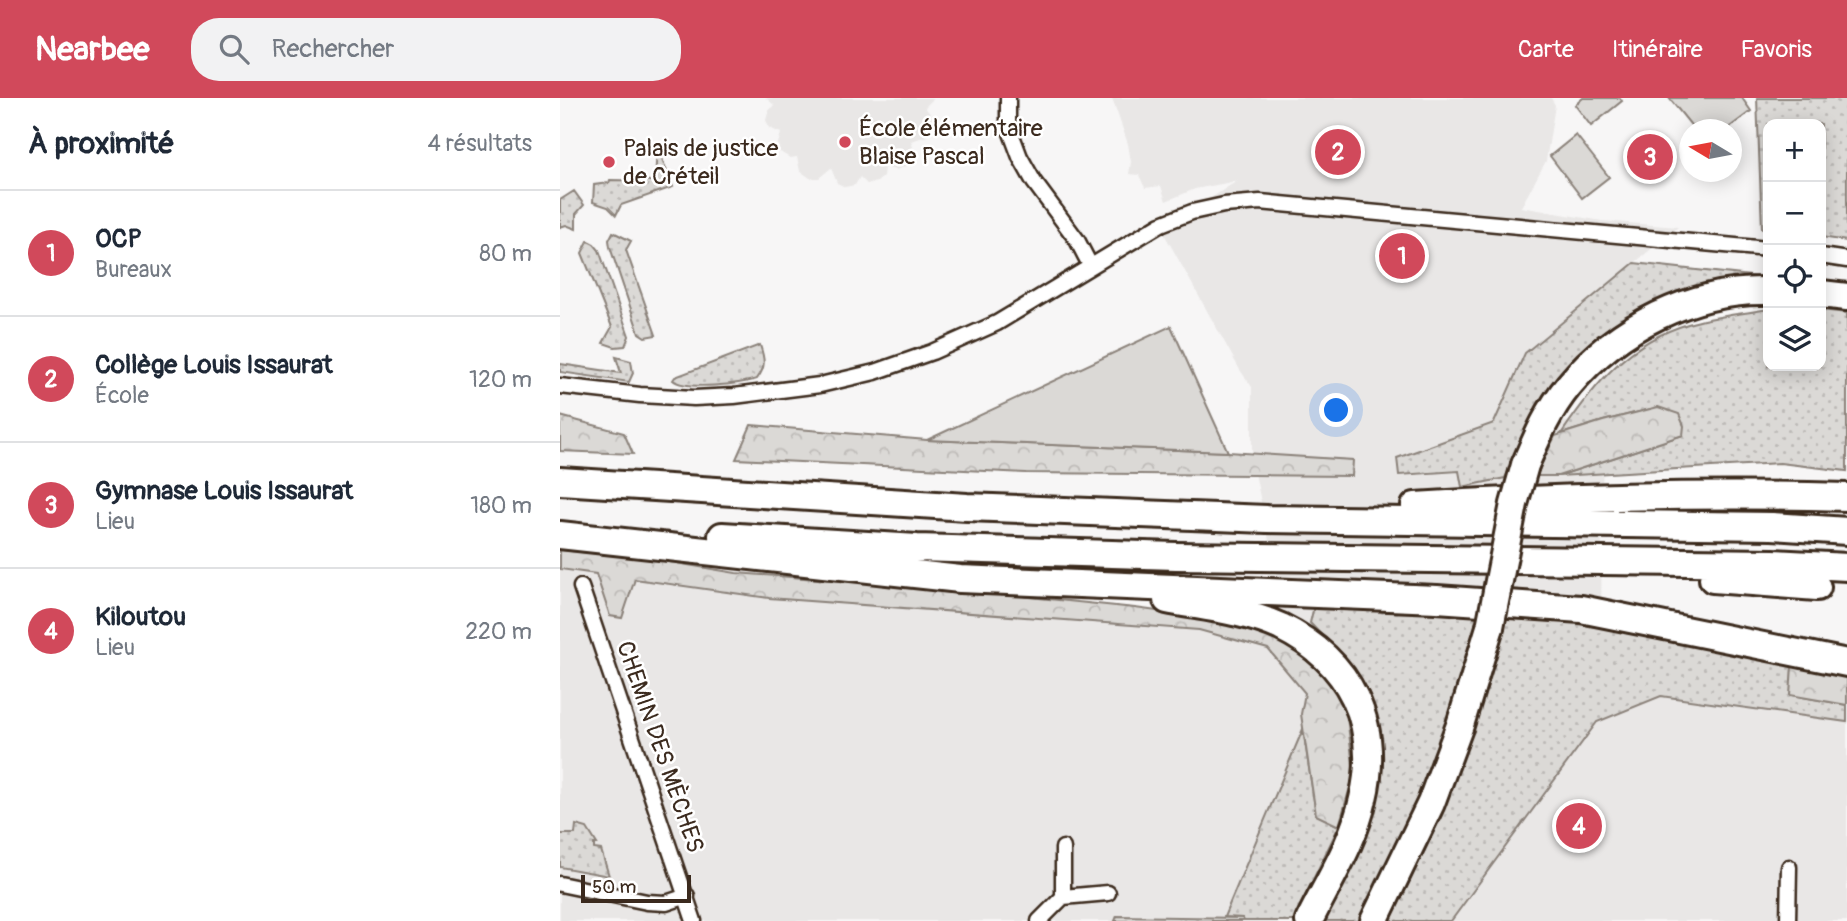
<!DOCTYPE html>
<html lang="fr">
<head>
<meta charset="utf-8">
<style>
	body { margin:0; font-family:Pangolin,sans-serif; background:#f2f2f3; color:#1f2937 }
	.controls { position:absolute; right:21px; top:21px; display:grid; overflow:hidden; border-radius:14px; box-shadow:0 4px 18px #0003 }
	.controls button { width:63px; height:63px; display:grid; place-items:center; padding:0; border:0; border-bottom:2px solid #e0e1e3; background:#fff; color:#1f2937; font:35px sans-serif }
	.compass { position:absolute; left:1119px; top:21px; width:63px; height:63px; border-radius:50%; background:#fff; box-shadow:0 4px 18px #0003; rotate:280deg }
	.scale { position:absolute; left:21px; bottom:18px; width:110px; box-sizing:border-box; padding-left:7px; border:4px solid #3b2a1e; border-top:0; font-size:19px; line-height:24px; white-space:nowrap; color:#3b2a1e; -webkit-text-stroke:5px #fff; paint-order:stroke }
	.you { position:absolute; left:777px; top:313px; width:24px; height:24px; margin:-18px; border:5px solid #fff; border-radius:50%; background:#1a73e8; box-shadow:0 0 0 10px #1a73e833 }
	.badge { display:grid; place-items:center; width:46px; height:46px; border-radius:50%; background:#d1495b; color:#fff; font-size:23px; font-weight:700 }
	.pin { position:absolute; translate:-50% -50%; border:4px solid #fff; box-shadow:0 2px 7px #0006 }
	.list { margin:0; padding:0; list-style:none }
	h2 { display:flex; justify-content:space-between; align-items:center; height:91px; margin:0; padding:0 28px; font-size:30px }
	h2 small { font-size:23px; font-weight:400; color:#747a83 }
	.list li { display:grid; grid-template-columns:46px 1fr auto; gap:21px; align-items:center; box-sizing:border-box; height:126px; padding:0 28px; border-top:2px solid #e0e1e3 }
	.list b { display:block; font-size:26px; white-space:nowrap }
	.list p { margin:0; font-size:23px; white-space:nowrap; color:#747a83 }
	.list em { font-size:23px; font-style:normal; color:#747a83 }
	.icon { flex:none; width:38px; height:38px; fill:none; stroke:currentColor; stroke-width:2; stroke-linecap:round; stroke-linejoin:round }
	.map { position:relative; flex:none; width:1287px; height:823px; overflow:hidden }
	header { display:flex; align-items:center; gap:42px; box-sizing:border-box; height:98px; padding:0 35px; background:#d1495b; color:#fff }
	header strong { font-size:33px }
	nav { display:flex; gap:38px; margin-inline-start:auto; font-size:24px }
	.search { width:490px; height:63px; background:#f2f2f3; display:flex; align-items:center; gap:18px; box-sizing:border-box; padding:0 24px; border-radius:28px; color:#747a83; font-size:26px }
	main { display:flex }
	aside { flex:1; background:#fff }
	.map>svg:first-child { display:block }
</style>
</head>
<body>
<header>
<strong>Nearbee</strong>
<div class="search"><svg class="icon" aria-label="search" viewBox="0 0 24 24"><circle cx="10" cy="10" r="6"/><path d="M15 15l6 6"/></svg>Rechercher</div>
<nav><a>Carte</a><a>Itinéraire</a><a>Favoris</a></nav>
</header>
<main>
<aside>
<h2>À proximité<small>4 résultats</small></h2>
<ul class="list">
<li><span class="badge">1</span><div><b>OCP</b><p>Bureaux</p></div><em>80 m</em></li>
<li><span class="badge">2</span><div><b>Collège Louis Issaurat</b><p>École</p></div><em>120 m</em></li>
<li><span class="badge">3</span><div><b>Gymnase Louis Issaurat</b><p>Lieu</p></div><em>180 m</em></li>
<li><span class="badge">4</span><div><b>Kiloutou</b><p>Lieu</p></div><em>220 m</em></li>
</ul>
</aside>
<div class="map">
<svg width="1287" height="823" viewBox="0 0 1287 823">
	<defs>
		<pattern id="grass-dots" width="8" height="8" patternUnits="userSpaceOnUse" patternTransform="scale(1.75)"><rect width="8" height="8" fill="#dbd9d6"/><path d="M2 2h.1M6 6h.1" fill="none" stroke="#bdbab7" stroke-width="1.8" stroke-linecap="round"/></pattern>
		<pattern id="forest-crowns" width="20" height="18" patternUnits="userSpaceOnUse" patternTransform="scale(1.75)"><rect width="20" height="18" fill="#dbd9d6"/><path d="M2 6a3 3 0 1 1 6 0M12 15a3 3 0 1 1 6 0" fill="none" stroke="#bdbab7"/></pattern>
	</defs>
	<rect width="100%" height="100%" fill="#f7f6f6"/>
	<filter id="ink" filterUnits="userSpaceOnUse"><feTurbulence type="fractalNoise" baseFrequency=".0143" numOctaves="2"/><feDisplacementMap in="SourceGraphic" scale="14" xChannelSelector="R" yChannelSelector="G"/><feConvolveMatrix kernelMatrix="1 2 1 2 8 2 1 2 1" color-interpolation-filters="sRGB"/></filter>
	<g filter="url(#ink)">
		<path fill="#e9e7e6" d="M206 0H374L365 9 371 17 373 28 367 38 351 43 354 53 348 67 336 72 324 69 323 79 317 84 307 86 300 79 295 87 285 89 277 85 271 70 259 80H250L240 73 237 59 230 60 220 54 218 46 221 35 209 30 206 22 209 12 214 7Z
			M552 0H991L995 7 986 63 961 109 1042 123 1118 129 965 255 935 325 1043 323 1041 528 1037 623 1101 598 1287 624V823H0V471L209 500 729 538 692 361V289L680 272 602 132 677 83 635 91 606 103 601 88 585 90 579 77 569 76 571 64 568 46Z"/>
		<path fill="url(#grass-dots)" stroke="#8b827a" stroke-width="2" d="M1197 0H1287V143L1261 139V26H1208V132L1202 131Z
			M97 48 113 89 61 107 56 117 48 109 33 104 34 87 49 85 50 82 95 83Z
			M14 93 24 107 16 116V131L6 127 0 129V102Z
			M53 134 71 143 66 152 96 237 85 239 79 235 50 149 49 142Z
			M28 143 34 146 39 152 69 238 65 248 55 249 43 245 52 229 22 155Z
			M1074 165 1208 180V182L1113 200 962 346 945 380 902 389 899 373 839 377 837 360 934 325 965 255Z
			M1208 211V268H1261V212L1287 215V373L1220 365 998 378 1123 337 1098 309 1043 323 1001 336C1035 286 1068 244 1128 226 1154 218 1182 216 1208 211Z
			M200 247C205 262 206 269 197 281 181 286 126 293 113 282L115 279Z
			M56 259 71 263 73 275 69 284 0 274V266L61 275Z
			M754 508 920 518 856 717 804 823H760L816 695 821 650 813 610 795 572 750 525Z
			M947 517 1062 529 1232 568 1231 597 1287 607V624L1101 598 1037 624 891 823H830L882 717 925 590Z
			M743 631 756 716 779 728 733 823H684L682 820 664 819Z
			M16 727 27 730 37 746H34V751L41 752 49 778 0 769V736H15Z"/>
		<path fill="url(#forest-crowns)" stroke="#8b827a" stroke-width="2" d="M1098 309 1119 316 1124 328 1123 337 998 378H976L995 338 1043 323Z
			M0 318 64 335 73 356 0 353Z
			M191 327 367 342 668 354 793 362 792 378 466 375 176 361Z
			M0 452 92 461 176 475 403 492 575 510 656 521 730 539 784 595 794 675 779 728 756 717 741 616 745 595 708 551 639 532 209 500 75 481 62 520 50 518 36 476 0 471Z
			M1232 568 1287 579V607L1230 597Z
			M557 818 682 820 684 823H555Z"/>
		<path fill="#dbd9d6" stroke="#8b827a" stroke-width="2" d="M1023 0H1060L1062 3 1031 28 1015 7Z
			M1109 0H1182L1191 13 1167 31H1134Z
			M1016 37 1049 79 1022 100 990 58Z
			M611 228 668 354 367 342Z"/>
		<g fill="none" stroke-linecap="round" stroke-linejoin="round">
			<g stroke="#3b2a1e" stroke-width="19">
				<path id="street" d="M448 0V27L460 59 474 84 517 142 530 167
					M1261 158 1287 162
					M0 288 80 297 134 300 174 298 260 287 315 274 372 254 437 225 601 126 632 114 664 107 700 104 1208 151
					M21 489 134 823
					M0 786 87 804 106 805 127 798
					M503 799 548 795
					M479 823 503 799V750
					M1228 823 1229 769"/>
			</g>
			<g stroke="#3b2a1e" stroke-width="32">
				<path id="highway" d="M1261 196 1287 199
					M965 367C977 339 989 311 1009 287 1057 229 1133 191 1208 193
					M0 383 407 409 707 421 1212 428 1287 433
					M855 408C999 399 1143 395 1287 399
					M0 437 400 481 877 501 1021 511 1287 565
					M162 438 357 450 616 458 1213 465 1287 469
					M1153 481 1257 489
					M607 502C644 509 686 513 721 529 790 563 821 625 803 701 794 744 768 784 749 823
					M814 823 871 705 900 627 930 529"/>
			</g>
			<use href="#street" stroke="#fff" stroke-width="14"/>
			<use href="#highway" stroke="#fff" stroke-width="26"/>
			<g stroke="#3b2a1e" stroke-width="32" stroke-linecap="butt">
				<path id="highway-bridge" d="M930 529 954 406 965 367"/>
			</g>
			<use href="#highway-bridge" stroke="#fff" stroke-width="26"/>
		</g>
	</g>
	<g fill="#d1495b" stroke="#fff" stroke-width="2.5">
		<circle cx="285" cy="44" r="7"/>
		<circle cx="49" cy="64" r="7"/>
	</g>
	<g text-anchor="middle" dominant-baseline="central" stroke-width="5" stroke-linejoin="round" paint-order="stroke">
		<g font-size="24" fill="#3b2a1e" stroke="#fff" text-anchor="start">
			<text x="299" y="30">École élémentaire<tspan x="299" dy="28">Blaise Pascal</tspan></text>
			<text x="63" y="50">Palais de justice<tspan x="63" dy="28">de Créteil</tspan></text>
		</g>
		<g font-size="24" fill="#3b2a1e" stroke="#fff">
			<text transform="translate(100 649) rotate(71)">CHEMIN DES MÈCHES</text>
		</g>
	</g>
</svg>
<div class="controls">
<button>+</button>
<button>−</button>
<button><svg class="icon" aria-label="locate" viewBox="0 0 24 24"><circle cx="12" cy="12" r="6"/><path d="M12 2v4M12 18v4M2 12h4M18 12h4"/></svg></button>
<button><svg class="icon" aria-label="layers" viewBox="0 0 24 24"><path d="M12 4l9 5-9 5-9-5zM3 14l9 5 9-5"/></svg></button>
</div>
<svg class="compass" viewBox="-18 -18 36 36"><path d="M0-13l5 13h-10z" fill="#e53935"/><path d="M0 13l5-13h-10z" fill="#747a83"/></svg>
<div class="scale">50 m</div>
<div class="you"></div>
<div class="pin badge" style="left:842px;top:158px">1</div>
<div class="pin badge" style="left:778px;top:54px">2</div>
<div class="pin badge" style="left:1090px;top:59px">3</div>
<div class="pin badge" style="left:1019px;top:728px">4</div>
</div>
</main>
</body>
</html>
